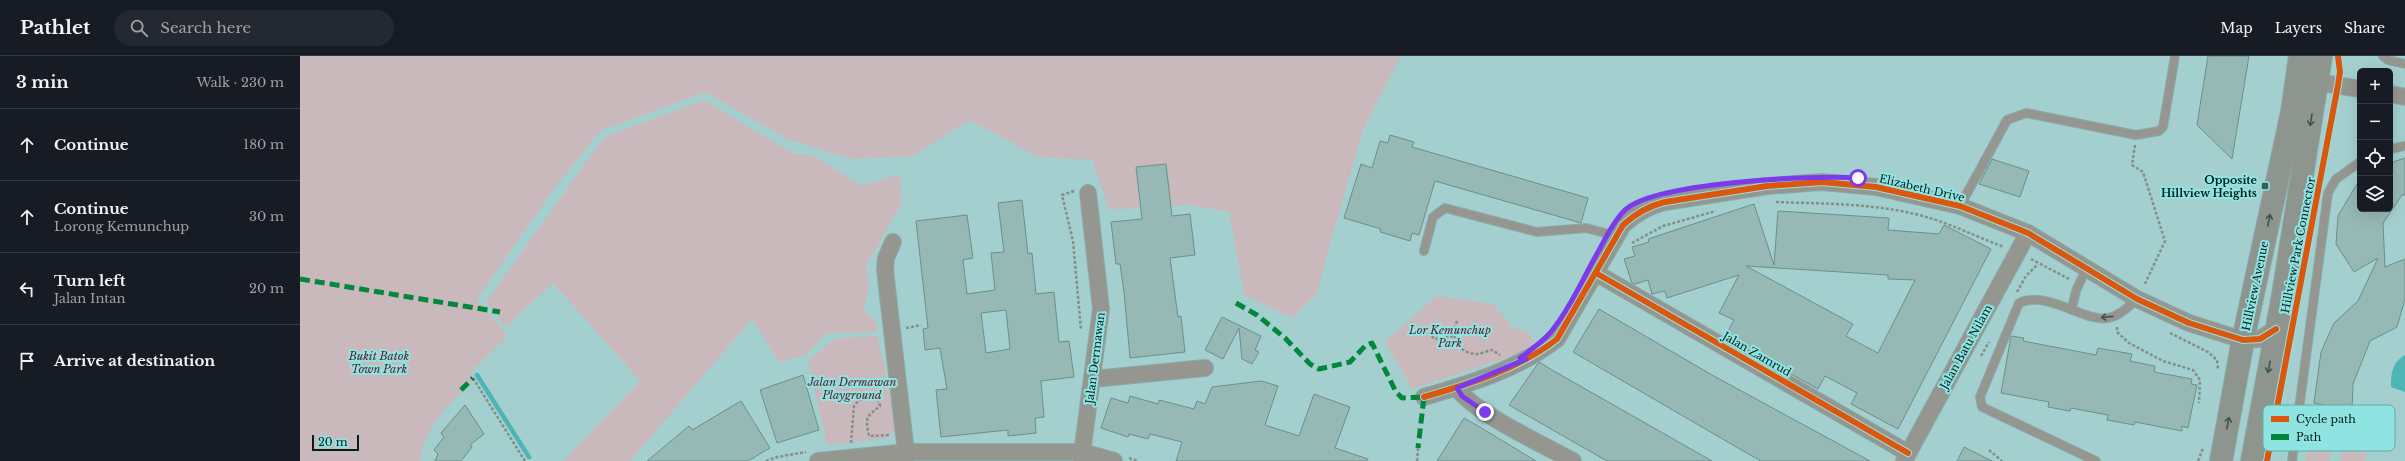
<!DOCTYPE html>
<html lang="en">
<head>
<meta charset="utf-8">
<style>
	body { margin:0; font-family:"Libre Baskerville",serif; background:#242831; color:#f1f3f6 }
	.controls { position:absolute; right:12px; top:12px; display:grid; overflow:hidden; border-radius:6px; box-shadow:0 4px 16px #0002 }
	.controls button { width:36px; height:36px; display:grid; place-items:center; padding:0; border:0; border-bottom:1px solid #363941; background:#171b24; color:#f1f3f6; font:20px sans-serif }
	.scale { position:absolute; left:12px; bottom:10px; width:47px; box-sizing:border-box; padding-left:4px; border:2px solid #021d1c; border-top:0; font-size:11px; line-height:14px; white-space:nowrap; color:#021d1c; -webkit-text-stroke:3px #8fe4e1; paint-order:stroke }
	.stop { position:absolute; width:12px; height:12px; margin:-9px; border:3px solid #7c3aed; border-radius:50%; background:#fff }
	.stop.end { background:#7c3aed; border-color:#fff; box-shadow:0 1px 4px #0008 }
	.list { margin:0; padding:0; list-style:none }
	h2 { display:flex; justify-content:space-between; align-items:center; height:52px; margin:0; padding:0 16px; font-size:17px }
	h2 small { font-size:13px; font-weight:400; color:#9ea1a6 }
	.list li { display:grid; grid-template-columns:26px 1fr auto; gap:12px; align-items:center; box-sizing:border-box; height:72px; padding:0 16px; border-top:1px solid #363941 }
	.list b { display:block; font-size:15px; white-space:nowrap }
	.list p { margin:0; font-size:13px; white-space:nowrap; color:#9ea1a6 }
	.list em { font-size:13px; font-style:normal; color:#9ea1a6 }
	.icon { flex:none; width:22px; height:22px; fill:none; stroke:currentColor; stroke-width:2; stroke-linecap:round; stroke-linejoin:round }
	.map { position:relative; flex:none; width:2105px; height:405px; overflow:hidden }
	header { display:flex; align-items:center; gap:24px; box-sizing:border-box; height:56px; padding:0 20px; background:#171b24; border-bottom:1px solid #363941 }
	header strong { font-size:19px }
	nav { display:flex; gap:22px; margin-inline-start:auto; font-size:14px }
	.search { width:280px; height:36px; background:#242831; display:flex; align-items:center; gap:10px; box-sizing:border-box; padding:0 14px; border-radius:22px; color:#9ea1a6; font-size:15px }
	main { display:flex }
	aside { flex:1; background:#171b24 }
	.map>svg:first-child { display:block }
</style>
</head>
<body>
<header>
<strong>Pathlet</strong>
<div class="search"><svg class="icon" aria-label="search" viewBox="0 0 24 24"><circle cx="10" cy="10" r="6"/><path d="M15 15l6 6"/></svg>Search here</div>
<nav><a>Map</a><a>Layers</a><a>Share</a></nav>
</header>
<main>
<aside>
<h2>3 min<small>Walk · 230 m</small></h2>
<ul class="list">
<li><svg class="icon" aria-label="ahead" viewBox="0 0 24 24"><path d="M12 20V5M6 11l6-6 6 6"/></svg><div><b>Continue</b></div><em>180 m</em></li>
<li><svg class="icon" aria-label="ahead" viewBox="0 0 24 24"><path d="M12 20V5M6 11l6-6 6 6"/></svg><div><b>Continue</b><p>Lorong Kemunchup</p></div><em>30 m</em></li>
<li><svg class="icon" aria-label="left" viewBox="0 0 24 24"><path d="M17 20v-9H6M10 6l-5 5 5 5"/></svg><div><b>Turn left</b><p>Jalan Intan</p></div><em>20 m</em></li>
<li><svg class="icon" aria-label="arrive" viewBox="0 0 24 24"><path d="M6 21V4h12l-3 4 3 4H6"/></svg><div><b>Arrive at destination</b></div></li>
</ul>
</aside>
<div class="map">
<svg width="2105" height="405" viewBox="0 0 2105 405">
	<rect width="100%" height="100%" fill="#a3d0cf"/>
	<path fill="#cab9bc" d="M0 0H1101L1063 74 1027 199 1017 238 993 262 944 239 929 156 888 149 809 154 792 104 738 101 670 64 613 100 551 103 487 83 405 36 300 75 254 133 177 243 208 280 170 317 174 324C147 351 127 366 120 405H0Z
		M404 44 495 98 513 99 562 130 600 118 602 147 566 210 569 227 564 253 576 266 577 276 527 277 506 299 479 306 452 263 330 405H263L340 325 253 227 206 271 186 246 304 81Z
		M1137 240 1193 248 1208 265 1210 271 1226 275 1237 288 1218 298 1112 333 1085 285Z
		M578 280 597 372 588 382 527 389 508 305 536 282Z
		M2010 378 2034 383 2029 405H2005Z
		M2045 380 2069 384 2065 405H2040Z"/>
	<path fill="#4eb5b4" d="M2105 299V336L2091 331C2091 316 2092 307 2105 299Z"/>
	<g fill="none" stroke-linecap="round" stroke-linejoin="round">
		<path stroke="#4eb5b4" stroke-width="4.5" d="M177 319 229 401"/>
	</g>
	<path fill="#97b9b5" stroke="#6c8f8b" fill-rule="evenodd" d="M1908 0H1949L1932 103 1897 69Z
		M1090 79 1114 86 1112 91 1288 142 1281 167 1135 125 1119 179 1112 177 1110 185 1080 176 1081 173 1044 162 1061 108 1072 112 1080 85 1088 87Z
		M2105 102V139H2102L2083 167 2085 211 2105 203V243L2097 271 2070 285 2053 328 2052 355 2014 347 2021 296 2034 267 2058 245 2078 202 2054 216 2036 188 2038 160 2060 123V153H2090V107Z
		M1692 103 1729 115 1720 141 1679 128Z
		M866 108 872 160 890 158 895 199 870 202 878 261 881 260 885 296 830 302 824 236 820 208H816L811 166 842 163 836 111Z
		M722 144 728 198 732 197 736 238 754 236 759 286 769 285 774 321 741 325 744 361 735 362 736 377 708 380V374L641 381 636 334 647 333 640 292 625 294 623 273 628 272 616 165 667 159 673 202 663 204 667 238 695 234 691 197 704 196 698 147ZM706 254 710 293 686 297 681 257Z
		M1454 148 1474 209 1478 155 1589 162 1588 174 1639 178 1644 169 1691 193 1598 373 1551 348 1557 337 1525 320 1518 333 1425 281 1434 264 1419 257 1439 219 1367 242 1365 235 1352 238 1348 224 1335 228 1332 227 1324 203 1335 200 1332 191 1349 186 1348 183ZM1446 210 1588 219V223L1615 224 1578 297 1546 280 1553 268Z
		M1299 253 1412 319 1570 405H1461L1445 396 1273 296Z
		M922 261 961 280 955 294 959 296 952 308 942 303 939 272 923 303 905 294Z
		M1711 280 1724 282 1723 285 1796 299 1798 292 1832 298 1830 305 1855 310 1854 316 1892 323 1891 328 1897 329 1888 372 1882 370V375L1835 366 1834 369 1807 364 1808 359 1771 352 1770 355 1748 351 1749 346 1701 337Z
		M1239 306 1252 314 1412 405H1307L1209 349Z
		M503 319 519 374 477 387 460 334Z
		M961 325 978 330 965 369 999 380 1014 338 1050 351 1035 392 1068 403 1067 405H876L882 386 850 378 848 383 829 378 828 381 801 372 811 342 828 347 830 340 858 348 859 344 894 353 897 345 905 348 912 331Z
		M441 345 470 392 448 405H347L389 370 392 374Z
		M165 349 184 378 170 389 172 391 161 405H135L138 398 134 394 144 381 141 377Z
		M1164 362 1178 370 1236 405H1137Z
		M1664 391 1692 405H1657Z"/>
	<g fill="none" stroke-linecap="round" stroke-linejoin="round">
		<g stroke="#89acac" stroke-width="10">
			<path id="lane" d="M2083 0 2088 4 2105 8
				M2090 93 2105 90
				M1660 150 1707 64 1726 57 1836 79 1859 75 1863 71 1875 0
				M1124 195 1133 161 1145 152 1237 176 1286 172 1317 180
				M1772 252 1776 235 1786 213
				M1796 405 1682 351 1680 341 1719 247C1749 233 1788 270 1812 261 1822 258 1829 250 1837 243
				M1992 405 2028 137 2036 123 2060 106"/>
		</g>
		<g stroke="#89acac" stroke-width="18">
			<path id="street" d="M2008 32 2017 26 2060 33
				M2090 38 2105 41
				M593 186 586 202 585 214 607 405
				M1296 217 1608 397
				M793 323 905 312
				M1157 332C1174 357 1244 389 1273 405
				M1124 341C1169 328 1219 313 1257 283L1323 169C1336 157 1348 150 1365 146L1467 130 1522 126 1576 131 1660 150 1728 177 1837 243 1889 267 1943 284 1960 283 1976 273
				M518 405 607 396H782L814 405
				M781 405 801 253 788 137
				M1604 405 1728 177"/>
		</g>
		<g stroke="#89acac" stroke-width="24">
			<path id="secondary" d="M1921 405 1943 284 1992 56 2000 0
				M1952 405 1983 239 2021 0"/>
		</g>
		<path stroke="#848f8a" stroke-width="2.5" stroke-dasharray="3 2" stroke-linecap="butt" d="M1835 89 1832 109 1843 116 1865 185 1844 230
			M774 135 762 139 773 185 781 274
			M1476 146C1531 148 1587 147 1639 165 1661 173 1683 183 1704 191
			M1332 187 1363 170 1416 155
			M1731 203 1769 223
			M1717 236 1726 220 1738 208
			M1157 265C1151 280 1157 297 1176 298 1181 298 1187 295 1192 294L1200 299
			M1817 271V276L1829 287 1863 305 1893 314 1900 324 1899 347
			M606 272 621 269
			M1126 272 1134 283 1154 280
			M1870 277 1908 296 1917 304 1918 313
			M1681 300 1689 286
			M173 322 225 405
			M551 387 554 350 559 344 577 341 580 350C566 362 565 360 569 380L589 379
			M1689 394 1702 405
			M829 402 838 405
			M466 405 477 401 506 396
			M1117 405 1118 392
			M1898 405 1903 392"/>
		<use href="#lane" stroke="#95968f" stroke-width="8"/>
		<use href="#street" stroke="#95968f" stroke-width="16"/>
		<use href="#secondary" stroke="#8e948e" stroke-width="22"/>
		<path stroke="#00873e" stroke-width="5" stroke-dasharray="10 5" stroke-linecap="butt" d="M0 223 200 256
			M936 247 957 259 985 282 1010 308 1019 313 1050 306 1066 289 1072 287 1096 336 1102 342 1124 341 1118 392
			M161 334 173 322"/>
		<g stroke="#8fe4e1" stroke-width="8">
			<path id="cycleway" d="M1296 217 1608 397
				M1124 341C1169 328 1219 313 1257 283L1323 169C1336 157 1348 150 1365 146L1467 130 1522 126 1576 131 1660 150 1728 177 1837 243 1889 267 1943 284 1960 283 1976 273
				M1967 405 2038 29 2040 16 2038 0"/>
		</g>
		<use href="#cycleway" stroke="#dc560d" stroke-width="6"/>
	</g>
	<defs><path id="oneway-shaft" d="M-6 0H5M1.5-3L5.5 0L1.5 3" fill="none" stroke-width="1.6" stroke-linecap="round" stroke-linejoin="round"/></defs>
	<g stroke="#41534f">
		<use href="#oneway-shaft" transform="translate(2011 64) rotate(99)"/>
		<use href="#oneway-shaft" transform="translate(1969 164) rotate(-78)"/>
		<use href="#oneway-shaft" transform="translate(1969 311) rotate(101)"/>
		<use href="#oneway-shaft" transform="translate(1928 367) rotate(-80)"/>
	</g>
	<use stroke="#445350" href="#oneway-shaft" transform="translate(1807 261) rotate(174)"/>
	<g fill="none" stroke-linecap="round" stroke-linejoin="round">
		<path stroke="#7c3aed" stroke-width="5" d="M1185 356 1162 340 1157 332 1226 303 1220 302C1231 294 1241 287 1250 277 1270 253 1283 222 1298 196 1305 183 1313 166 1324 155 1352 126 1515 119 1558 122"/>
	</g>
	<rect fill="#3a5c5b" stroke="#8fe4e1" stroke-width="1.5" x="1961" y="126" width="8" height="8" rx="2"/>
	<g text-anchor="middle" dominant-baseline="central" stroke-width="4" stroke-linejoin="round" paint-order="stroke">
		<g font-size="11" font-weight="bold" fill="#021d1c" stroke="#8fe4e1" text-anchor="end">
			<text x="1957" y="124">Opposite<tspan x="1957" dy="13">Hillview Heights</tspan></text>
		</g>
		<g font-size="11" fill="#021d1c" stroke="#8fe4e1">
			<text transform="translate(1622 132) rotate(13)">Elizabeth Drive</text>
			<text transform="translate(1998 189) rotate(-79)">Hillview Park Connector</text>
			<text transform="translate(1955 230) rotate(-78)">Hillview Avenue</text>
			<text transform="translate(1666 291) rotate(-61)">Jalan Batu Nilam</text>
			<text transform="translate(1457 298) rotate(30)">Jalan Zamrud</text>
			<text transform="translate(795 302) rotate(-83)">Jalan Dermawan</text>
		</g>
		<g font-size="11" font-style="italic" fill="#601424" stroke="#8fe4e1">
			<text x="1150" y="274">Lor Kemunchup<tspan x="1150" dy="13">Park</tspan></text>
			<text x="79" y="300">Bukit Batok<tspan x="79" dy="13">Town Park</tspan></text>
			<text x="552" y="326">Jalan Dermawan<tspan x="552" dy="13">Playground</tspan></text>
		</g>
	</g>
	<rect x="1963" y="349" width="132" height="46" rx="6" fill="#8fe4e1" stroke="#65a8a6" stroke-width="1"/>
	<rect x="1971" y="360" width="18" height="6" fill="#dc560d"/>
	<rect x="1971" y="378" width="18" height="6" fill="#00873e"/>
	<g font-size="11" fill="#021d1c">
		<text x="1996" y="367">Cycle path</text>
		<text x="1996" y="385">Path</text>
	</g>
</svg>
<div class="controls">
<button>+</button>
<button>−</button>
<button><svg class="icon" aria-label="locate" viewBox="0 0 24 24"><circle cx="12" cy="12" r="6"/><path d="M12 2v4M12 18v4M2 12h4M18 12h4"/></svg></button>
<button><svg class="icon" aria-label="layers" viewBox="0 0 24 24"><path d="M12 4l9 5-9 5-9-5zM3 14l9 5 9-5"/></svg></button>
</div>
<div class="scale">20 m</div>
<div class="stop" style="left:1558px;top:122px"></div>
<div class="stop end" style="left:1185px;top:356px"></div>
</div>
</main>
</body>
</html>
